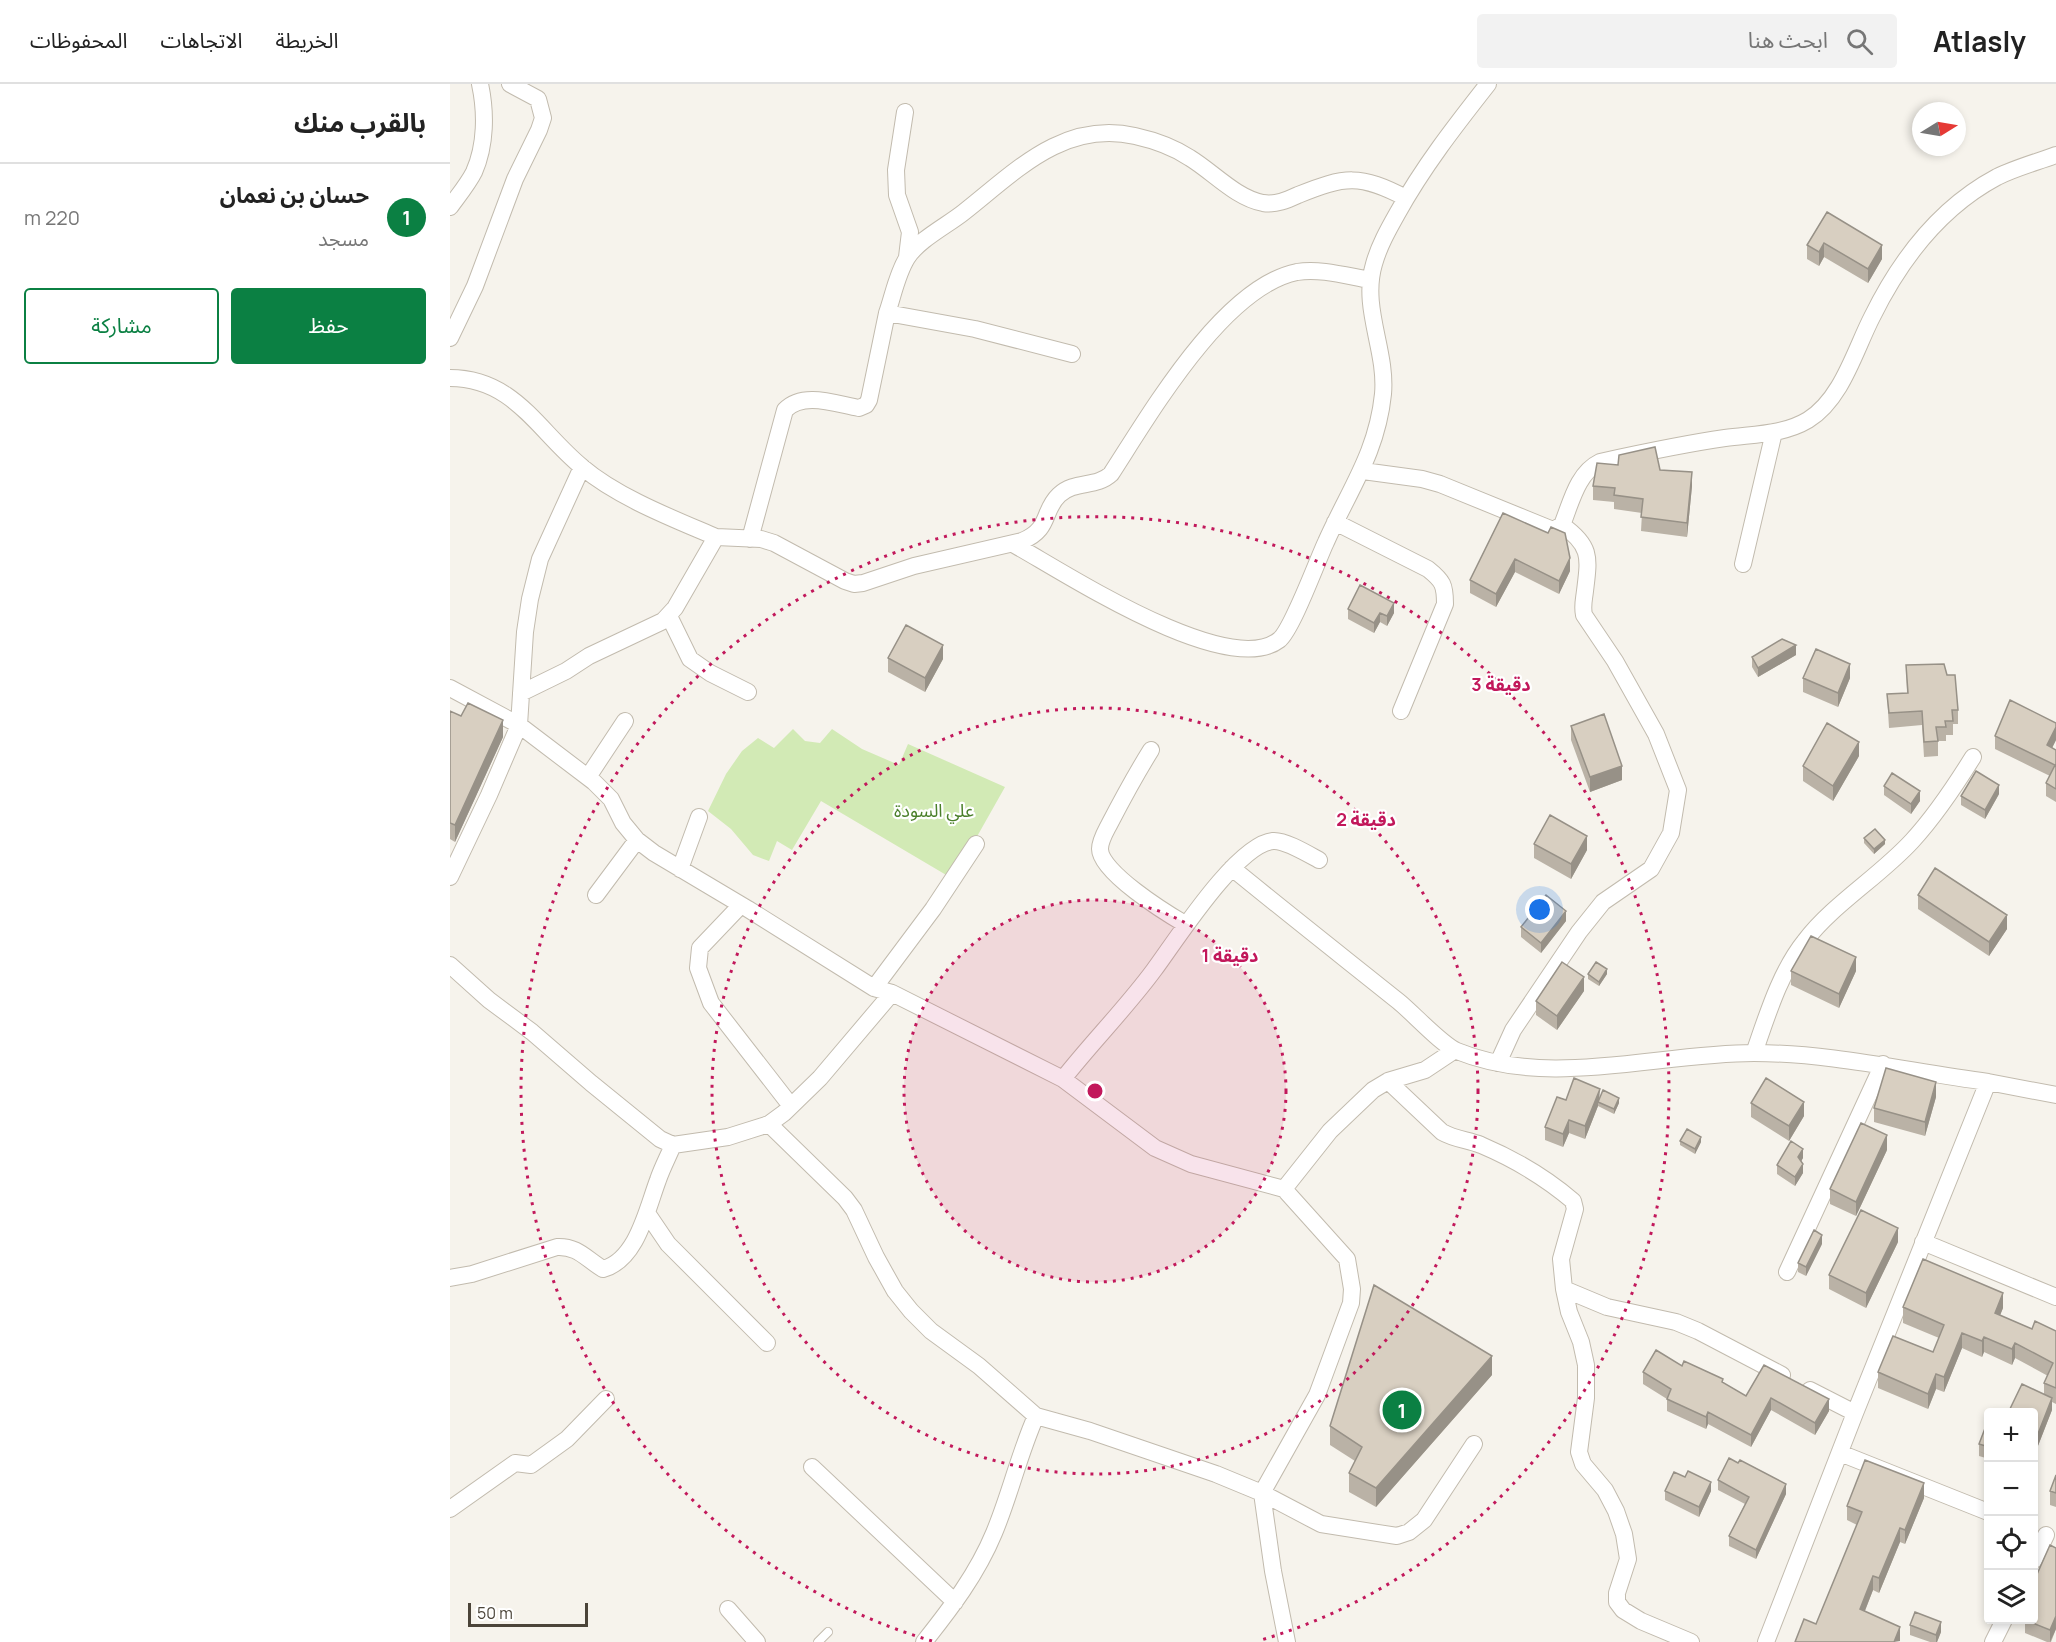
<!DOCTYPE html>
<html lang="ar">
<head>
<meta charset="utf-8">
<style>
	body { margin:0; font-family:Manrope,"Noto Sans Arabic",sans-serif; background:#f2f2f2; color:#222; direction:rtl }
	.controls { position:absolute; right:18px; bottom:18px; display:grid; overflow:hidden; border-radius:6px; box-shadow:0 3px 9px #0003 }
	.controls button { width:54px; height:54px; display:grid; place-items:center; padding:0; border:0; border-bottom:2px solid #e0e0e0; background:#fff; color:#222; font:30px sans-serif }
	.compass { position:absolute; left:1462px; top:18px; width:54px; height:54px; border-radius:50%; background:#fff; box-shadow:0 3px 9px #0003; rotate:79deg }
	.scale { position:absolute; left:18px; bottom:15px; width:120px; box-sizing:border-box; padding-left:6px; border:3px solid #4b4439; border-top:0; font-size:16px; line-height:21px; white-space:nowrap; color:#4b4439; -webkit-text-stroke:4px #fff; paint-order:stroke }
	.you { position:absolute; left:1090px; top:826px; width:21px; height:21px; margin:-15px; border:4px solid #fff; border-radius:50%; background:#1a73e8; box-shadow:0 0 0 9px #1a73e833 }
	.badge { display:grid; place-items:center; width:39px; height:39px; border-radius:50%; background:#0b8043; color:#fff; font-size:20px; font-weight:700 }
	.pin { position:absolute; translate:-50% -50%; border:3px solid #fff; box-shadow:0 2px 6px #0006 }
	.list { margin:0; padding:0; list-style:none }
	h2 { display:flex; justify-content:space-between; align-items:center; height:78px; margin:0; padding:0 24px; font-size:26px }
	h2 small { font-size:20px; font-weight:400; color:#767676 }
	.list li { display:grid; grid-template-columns:39px 1fr auto; gap:18px; align-items:center; box-sizing:border-box; height:108px; padding:0 24px; border-top:2px solid #e0e0e0 }
	.list b { display:block; font-size:22px; white-space:nowrap }
	.list p { margin:0; font-size:20px; white-space:nowrap; color:#767676 }
	.list em { font-size:20px; font-style:normal; color:#767676 }
	.actions { display:flex; gap:12px; padding:18px 24px }
	.actions a { flex:1; padding:14px 0; border:2px solid #0b8043; border-radius:6px; text-align:center; font-size:21px; color:#0b8043 }
	.actions .main { background:#0b8043; color:#fff }
	.icon { flex:none; width:33px; height:33px; fill:none; stroke:currentColor; stroke-width:2; stroke-linecap:round; stroke-linejoin:round }
	.map { position:relative; flex:none; width:1606px; height:1558px; overflow:hidden; direction:ltr }
	header { display:flex; align-items:center; gap:36px; box-sizing:border-box; height:84px; padding:0 30px; background:#fff; border-bottom:2px solid #e0e0e0 }
	header strong { font-size:28px }
	nav { display:flex; gap:33px; margin-inline-start:auto; font-size:21px }
	.search { width:420px; height:54px; background:#f2f2f2; display:flex; align-items:center; gap:15px; box-sizing:border-box; padding:0 21px; border-radius:6px; color:#767676; font-size:22px }
	main { display:flex }
	aside { flex:1; background:#fff }
	.map>svg:first-child { display:block }
</style>
</head>
<body>
<header>
<strong>Atlasly</strong>
<div class="search"><svg class="icon" aria-label="search" viewBox="0 0 24 24"><circle cx="10" cy="10" r="6"/><path d="M15 15l6 6"/></svg>ابحث هنا</div>
<nav><a>الخريطة</a><a>الاتجاهات</a><a>المحفوظات</a></nav>
</header>
<main>
<div class="map">
<svg width="1606" height="1558" viewBox="0 0 1606 1558">
	<rect width="100%" height="100%" fill="#f6f3ec"/>
	<path fill="#d2eab5" d="M343 645 355 657 370 659 382 645 412 665 449 681 458 660 555 703 503 795 371 717 342 766 327 757 319 777 303 771 281 745 258 727 276 690 292 667 308 654 324 664Z"/>
	<g fill="none" stroke-linecap="round" stroke-linejoin="round">
		<g stroke="#c2bbae" stroke-width="10">
			<path id="lane" d="M368 1558 378 1548"/>
		</g>
		<g stroke="#c2bbae" stroke-width="18">
			<path id="street" d="M455 28 446 86 447 111 460 148 457 173
				M0 123C8 112 18 100 24 88 36 61 36 28 30 0
				M437 229C443 212 447 190 457 174 468 156 498 141 514 128 565 88 613 36 685 52 703 56 725 64 740 74 763 88 786 114 813 119 826 121 837 116 848 111 895 92 910 90 956 114
				M0 254 25 202 65 95 89 46 93 34 88 15 60 0
				M0 294C64 294 88 347 132 383 167 413 224 435 266 453L225 524 213 537 139 572 116 587 71 609
				M913 387 972 395 990 400 1103 446 1112 441C1121 419 1127 389 1150 378 1191 369 1233 360 1275 354 1303 350 1333 351 1358 336 1392 315 1405 266 1422 233 1450 176 1489 124 1547 93 1565 84 1587 78 1606 71
				M885 438 978 485C993 497 995 501 995 520L951 627
				M266 453 311 455 324 459 395 497 404 500 413 499 464 482 572 457C601 445 592 427 609 411 625 396 646 404 661 390 700 330 773 203 847 188 870 184 897 192 920 196
				M300 455 335 326C353 307 386 320 409 324L416 321 419 316 437 229 525 245 622 270
				M563 460C612 487 777 596 829 556 842 546 867 477 876 458 899 406 927 369 933 310 937 266 911 224 924 180 929 162 938 146 947 130 973 83 1005 42 1038 0
				M1293 480 1324 348
				M219 532 240 575 260 589 298 608
				M0 604 69 641 144 698 161 715 173 739 187 756 204 769 298 825 424 904 442 909
				M701 666C686 690 673 714 660 739 656 747 650 756 650 765 650 788 716 829 735 840
				M138 693 175 637
				M782 784C837 829 893 873 948 917 963 929 992 961 1007 967 1100 1005 1207 969 1304 969 1383 969 1460 988 1538 998
				M230 785 249 733
				M0 793 39 711 69 641 75 548 80 515 90 475 132 383
				M146 811 187 756
				M291 821 250 864 248 884 261 919 341 1022
				M0 881 39 916 82 948 141 999 210 1055 223 1061
				M424 904 483 825 526 760
				M1304 969C1317 932 1330 888 1355 857 1382 821 1430 792 1462 757 1485 732 1505 702 1523 673
				M1048 979 1063 946 1129 848 1153 818 1201 785 1221 749 1228 706 1206 650 1165 577 1134 531C1132 522 1134 516 1135 507 1139 474 1142 462 1112 441
				M613 995C642 958 676 924 704 886 725 858 787 760 823 757 835 756 858 770 869 776
				M938 997 992 1048C1004 1055 1018 1056 1031 1061 1064 1075 1096 1094 1123 1117L1125 1125 1111 1175 1114 1205 1119 1228 1131 1258 1136 1281V1314L1129 1368 1133 1380 1155 1406 1166 1427 1174 1450 1178 1475 1167 1509V1518L1173 1526 1191 1537 1241 1558
				M319 1040 395 1114 404 1126 426 1173 445 1207 461 1227 481 1247 529 1282 586 1332 640 1347 766 1390 812 1409 871 1440 947 1452 959 1448 974 1436 1024 1360
				M834 1105 880 1047 923 1006 938 997 975 986 1005 966
				M197 1129 218 1160 317 1259
				M1473 1158 1606 1213
				M1337 1188 1433 980
				M0 1194 22 1190 107 1163C128 1162 136 1175 153 1185 187 1176 197 1125 208 1096 212 1084 218 1073 223 1061L278 1053 319 1040 334 1029 370 994 442 909 613 995 705 1064 741 1080 834 1105 897 1175 902 1205 901 1219 867 1311 812 1409 823 1487 837 1558
				M1114 1205 1157 1223 1226 1238 1248 1247 1332 1291
				M1360 1306 1405 1329
				M1390 1369 1538 1428
				M362 1383 505 1518
				M0 1425 65 1379 81 1381 117 1355 156 1315
				M1584 1476 1596 1451
				M278 1525 307 1558
				M474 1558C501 1524 527 1490 544 1449 560 1411 569 1370 586 1332
				M1316 1558 1405 1329 1538 998 1606 1011
				M1543 1558 1554 1536"/>
		</g>
		<use href="#lane" stroke="#fff" stroke-width="8"/>
		<use href="#street" stroke="#fff" stroke-width="16"/>
	</g>
	<path fill="#bab2a6" d="M1377 128 1432 175 1418 199 1374 173 1369 182 1357 175V161Z
		M1210 386 1242 402 1237 453 1191 447 1192 429 1164 425V418L1143 416V402Z
		M1053 429 1120 487 1109 510 1065 488 1046 523 1020 509V496Z
		M898 525 944 529 937 542 930 538 924 549 898 535Z
		M1346 571 1308 593 1302 583V573Z
		M438 574 493 575 475 608 438 588Z
		M1456 581 1508 626V640H1503V651H1496V657H1488V672L1474 673 1472 641 1439 644 1437 610 1457 609Z
		M1353 594H1400L1388 623 1353 608Z
		M0 627 53 653 5 758 0 755Z
		M1606 639V656L1602 664 1606 666V718L1596 712V699L1600 692 1545 665V652Z
		M1121 642 1172 696 1140 708 1121 656Z
		M1409 672 1383 717 1353 697V682Z
		M1434 702 1470 717 1461 730 1434 711Z
		M1549 710 1535 735 1511 721V712Z
		M1414 754 1435 760 1424 770 1414 759Z
		M1084 760 1137 766 1121 795 1084 774Z
		M1468 811 1557 845 1539 872 1468 825Z
		M1116 837 1091 869 1071 853V843Z
		M1341 887H1406L1389 924 1341 901Z
		M1138 890H1157L1149 902 1138 895Z
		M1134 907 1107 946 1086 931V917Z
		M1486 1013 1475 1052 1424 1038V1024Z
		M1150 1014 1169 1019 1164 1030 1148 1022 1135 1055 1119 1049 1113 1063 1095 1056V1043L1116 1016Z
		M1301 1019 1354 1032 1339 1057 1301 1033Z
		M1230 1057 1251 1058 1245 1070 1230 1061Z
		M1437 1066 1406 1132 1380 1120V1105Z
		M1353 1074 1351 1077 1353 1089 1345 1102 1327 1090V1081Z
		M1448 1158 1416 1224 1379 1205V1191Z
		M1372 1160 1356 1192 1348 1188V1179Z
		M1453 1223 1553 1224 1550 1231 1582 1245 1606 1247V1320L1602 1318V1326L1584 1372V1329L1594 1311V1299L1598 1292 1565 1274 1562 1281 1534 1268 1532 1273 1512 1264 1494 1308 1486 1305 1478 1325 1428 1304V1288L1483 1268 1489 1254 1453 1239Z
		M1314 1281 1379 1327 1365 1351 1321 1326 1301 1363 1258 1340 1256 1345 1217 1327V1315L1193 1300V1288L1232 1282 1273 1299 1296 1312Z
		M1042 1291 926 1423 899 1408V1389L905 1377 880 1361V1342Z
		M1539 1334V1375L1529 1372V1360Z
		M1606 1391V1423L1600 1421V1407Z
		M1235 1393 1261 1407 1249 1433 1215 1416V1407Z
		M1268 1396 1336 1410 1306 1475 1279 1462V1452L1295 1420 1268 1406Z
		M1474 1414 1455 1460 1450 1458 1429 1509 1423 1506 1415 1527 1450 1557 1366 1540 1407 1441 1397 1436V1422Z
		M1606 1464V1545L1601 1558H1597L1575 1549V1536Z
		M1460 1541 1491 1548 1487 1558H1480L1460 1551Z"/>
	<path fill="#979187" d="M1374 159V173L1369 182V168Z
		M1432 161V175L1418 199V185Z
		M1242 388V402L1237 453V439Z
		M1120 474V487L1109 510V497Z
		M1065 475V488L1046 523V510Z
		M944 519V529L937 542V532Z
		M930 529V538L924 549V539Z
		M493 561V575L475 608V594Z
		M1346 561V571L1308 593V584Z
		M1400 580V594L1388 623V609Z
		M53 636V653L5 758V741Z
		M1606 643V656L1597 674V661Z
		M1409 658V672L1383 717V702Z
		M1172 682V696L1140 708V693Z
		M1549 701V710L1535 735V726Z
		M1470 707V717L1461 730V720Z
		M1137 752V766L1121 795V780Z
		M1435 756V760L1424 770V765Z
		M1116 827V837L1091 869V859Z
		M1557 831V845L1539 872V858Z
		M1406 873V887L1389 924V910Z
		M1157 885V890L1149 902V898Z
		M1134 893V907L1107 946V932Z
		M1486 998V1013L1475 1052V1038Z
		M1150 1005 1149 1018H1148V1022L1135 1055V1042Z
		M1169 1014V1019L1164 1030V1025Z
		M1354 1018V1032L1339 1057V1042Z
		M1119 1036V1049L1113 1063V1050Z
		M1437 1051V1066L1406 1132V1118Z
		M1251 1053V1058L1245 1070V1065Z
		M1353 1065V1074L1348 1083V1073Z
		M1353 1080V1089L1345 1102V1093Z
		M1448 1144V1158L1416 1224V1209Z
		M1372 1151V1160L1356 1192V1183Z
		M1553 1209V1224L1545 1244V1229Z
		M1512 1249V1264L1494 1308V1293Z
		M1534 1253V1268L1532 1273V1257Z
		M1565 1259V1274L1562 1281V1265Z
		M1042 1272V1291L926 1423V1404Z
		M1486 1290V1305L1478 1325V1310Z
		M1321 1314V1326L1301 1363V1351Z
		M1602 1314V1326L1584 1372V1360Z
		M1379 1315V1327L1365 1351V1339Z
		M1258 1328V1340L1256 1345V1333Z
		M1261 1398V1407L1249 1433V1423Z
		M1474 1399V1414L1455 1460V1446Z
		M1336 1400V1410L1306 1475V1466Z
		M1450 1444V1458L1429 1509V1494Z
		M1423 1492V1506L1410 1539V1525Z
		M1606 1532V1545L1600 1558V1546Z
		M1491 1538V1548L1487 1558H1486V1551Z
		M1450 1543V1557L1444 1558Z"/>
	<path fill="#d8cfc1" stroke="#979187" stroke-width="1.5" d="M1377 128 1432 161 1418 185 1374 159 1369 168 1357 161Z
		M1205 363 1210 386 1242 388 1237 439 1191 433 1193 415 1164 411 1165 404 1143 402 1147 379 1168 381 1169 371Z
		M1053 429 1098 449 1101 443 1115 449 1120 474 1109 497 1065 475 1046 510 1020 496Z
		M910 501 944 519 937 532 930 529 924 539 898 525Z
		M456 541 493 561 475 594 438 574Z
		M1332 555 1346 561 1308 584 1302 573Z
		M1366 565 1400 580 1388 609 1353 594Z
		M1494 580 1497 591H1505L1508 626H1502L1503 637H1495L1496 643H1486L1488 657 1474 658 1472 627 1439 629 1437 610 1458 609 1456 581Z
		M1560 616 1606 639V643L1597 661 1606 666V705L1596 699 1605 681 1545 652Z
		M18 619 53 636 5 741 0 739V627L11 632Z
		M1154 630 1172 682 1140 693 1121 642Z
		M1377 639 1409 658 1383 702 1353 682Z
		M1526 687 1549 701 1535 726 1511 712Z
		M1442 689 1470 707 1461 720 1434 702Z
		M1100 731 1137 752 1121 780 1084 760Z
		M1425 745 1435 756 1424 765 1414 754Z
		M1485 784 1557 831 1539 858 1468 811Z
		M1096 811 1116 827 1091 859 1071 843Z
		M1361 852 1406 873 1389 910 1341 887Z
		M1112 878 1134 893 1107 932 1086 917Z
		M1146 878 1157 885 1149 898 1138 890Z
		M1436 984 1486 998 1475 1038 1424 1024Z
		M1124 994 1150 1005 1135 1042 1119 1036 1113 1050 1095 1043 1107 1013 1116 1016Z
		M1316 994 1354 1018 1339 1042 1301 1019Z
		M1153 1006 1169 1014 1164 1025 1148 1018Z
		M1411 1039 1437 1051 1406 1118 1380 1105Z
		M1237 1045 1251 1053 1245 1065 1230 1057Z
		M1341 1057 1353 1065 1348 1073 1353 1080 1345 1093 1327 1081Z
		M1411 1126 1448 1144 1416 1209 1379 1191Z
		M1364 1146 1372 1151 1356 1183 1348 1179Z
		M1473 1175 1553 1209 1545 1229 1582 1245 1585 1237 1606 1247V1304L1594 1299 1603 1279 1565 1259 1562 1265 1534 1253 1532 1257 1512 1249 1494 1293 1486 1290 1478 1310 1428 1288 1443 1252 1483 1268 1494 1241 1453 1223Z
		M924 1201 1042 1272 926 1404 899 1389 912 1363 880 1342Z
		M1206 1266 1232 1282 1234 1277 1273 1295 1272 1298 1296 1312 1314 1281 1379 1315 1365 1339 1321 1314 1301 1351 1258 1328 1256 1333 1217 1315 1221 1305 1193 1288Z
		M1572 1300 1602 1314 1584 1360V1329H1558Z
		M1539 1334V1363L1529 1360Z
		M1279 1374 1288 1379 1290 1376 1336 1400 1306 1466 1279 1452 1299 1413 1268 1396Z
		M1415 1376 1474 1399 1455 1446 1450 1444 1429 1494 1423 1492 1410 1525 1450 1543 1444 1558H1345L1354 1535 1366 1540 1412 1428 1397 1422Z
		M1238 1387 1261 1398 1249 1423 1215 1407 1224 1388 1235 1393Z
		M1606 1391V1409L1600 1407Z
		M1600 1461 1606 1464V1532L1600 1546 1575 1536H1584V1497Z
		M1465 1528 1491 1538 1486 1551 1460 1541Z"/>
	<circle cx="645" cy="1007" r="191" fill="#c2185b" fill-opacity=".12"/>
	<g fill="none" stroke="#c2185b" stroke-width="3" stroke-dasharray="3 6">
		<circle cx="645" cy="1007" r="191"/>
		<circle cx="645" cy="1007" r="383"/>
		<path d="M482 1557A574 574 0 1 1 808 1557"/>
	</g>
	<g text-anchor="middle" dominant-baseline="central" stroke-width="4.5" stroke-linejoin="round" paint-order="stroke">
		<g font-size="18" fill="#4a7f2a" stroke="#fff">
			<text x="484" y="726">علي السودة</text>
		</g>
	</g>
	<circle cx="645" cy="1007" r="9" fill="#c2185b" stroke="#fff" stroke-width="3"/>
	<g font-size="18" text-anchor="middle" font-weight="bold" fill="#c2185b" stroke="#fff" stroke-width="4.5" stroke-linejoin="round" paint-order="stroke">
		<text x="1051" y="607">3 دقيقة</text>
		<text x="916" y="742">2 دقيقة</text>
		<text x="780" y="878">1 دقيقة</text>
	</g>
</svg>
<div class="controls">
<button>+</button>
<button>−</button>
<button><svg class="icon" aria-label="locate" viewBox="0 0 24 24"><circle cx="12" cy="12" r="6"/><path d="M12 2v4M12 18v4M2 12h4M18 12h4"/></svg></button>
<button><svg class="icon" aria-label="layers" viewBox="0 0 24 24"><path d="M12 4l9 5-9 5-9-5zM3 14l9 5 9-5"/></svg></button>
</div>
<svg class="compass" viewBox="-18 -18 36 36"><path d="M0-13l5 13h-10z" fill="#e53935"/><path d="M0 13l5-13h-10z" fill="#767676"/></svg>
<div class="scale">50 m</div>
<div class="you"></div>
<div class="pin badge" style="left:952px;top:1326px">1</div>
</div>
<aside>
<h2>بالقرب منك<small></small></h2>
<ul class="list">
<li><span class="badge">1</span><div><b>حسان بن نعمان</b><p>مسجد</p></div><em>220 m</em></li>
</ul>
<div class="actions"><a class="main">حفظ</a><a>مشاركة</a></div>
</aside>
</main>
</body>
</html>
